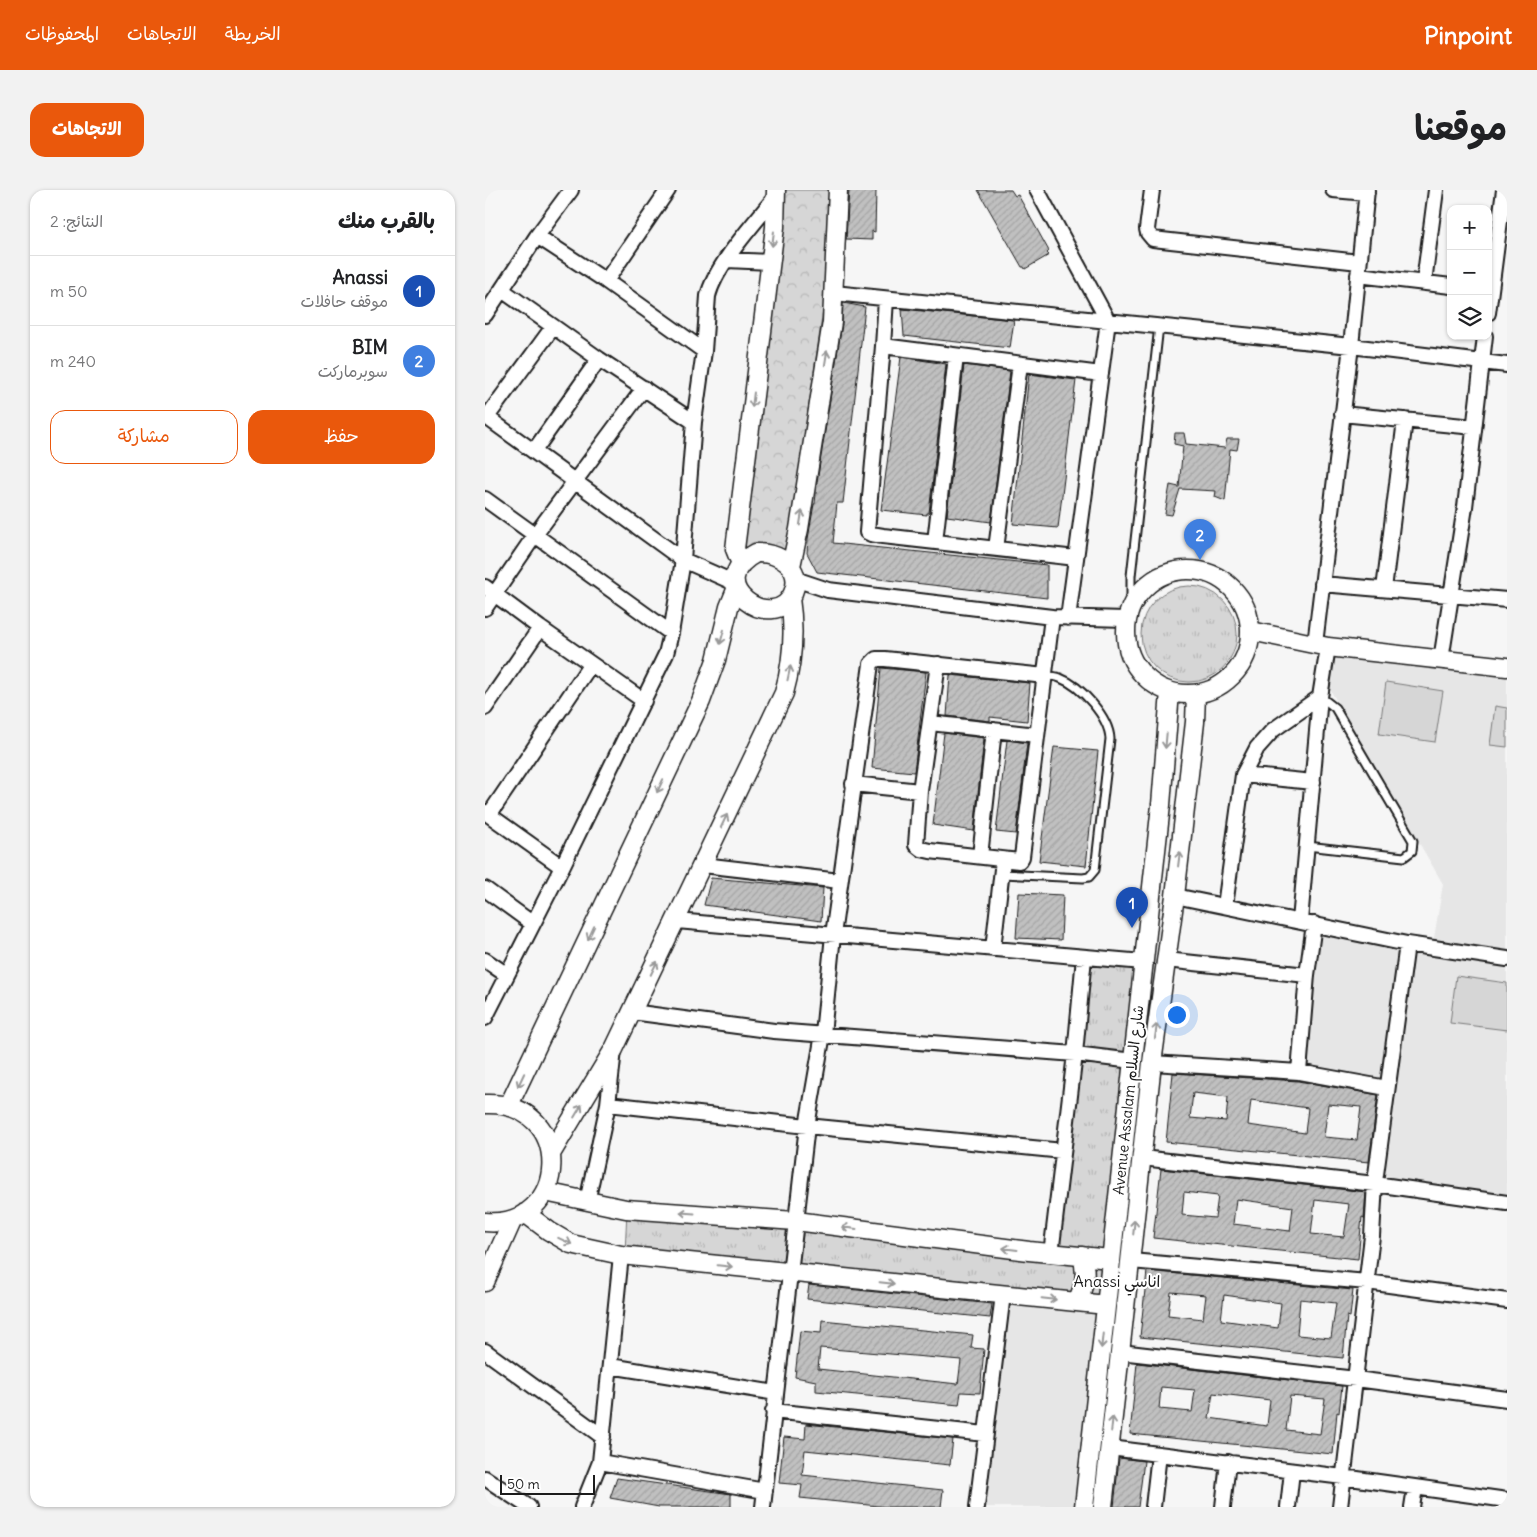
<!DOCTYPE html>
<html lang="ar">
<head>
<meta charset="utf-8">
<style>
	body { margin:0; font-family:Delius,"Playpen Sans Arabic",sans-serif; background:#f2f2f2; color:#202124; direction:rtl }
	.controls { position:absolute; right:15px; top:15px; display:grid; overflow:hidden; border-radius:10px; box-shadow:0 1px 4px #0004 }
	.controls button { width:45px; height:45px; display:grid; place-items:center; padding:0; border:0; border-bottom:1px solid #e0e0e0; background:#fff; color:#202124; font:25px sans-serif }
	.scale { position:absolute; left:15px; bottom:12px; width:95px; box-sizing:border-box; padding-left:5px; border:2px solid #1c1c1c; border-top:0; font-size:14px; line-height:18px; white-space:nowrap; color:#1c1c1c; -webkit-text-stroke:4px #fff; paint-order:stroke }
	.you { position:absolute; left:691px; top:824px; width:18px; height:18px; margin:-12px; border:4px solid #fff; border-radius:50%; background:#1a73e8; box-shadow:0 0 0 8px #1a73e833 }
	.badge { display:grid; place-items:center; width:32px; height:32px; border-radius:50%; background:#ea580c; color:#fff; font-size:16px; font-weight:700 }
	.pin { position:absolute; translate:-50% -41px; filter:drop-shadow(0 1px 2px #0008) }
	.pin::after { content:''; position:absolute; top:26px; width:18px; height:15px; background:inherit; clip-path:polygon(0 0,100% 0,50% 100%) }
	.list { margin:0; padding:0; list-style:none }
	h2 { display:flex; justify-content:space-between; align-items:center; height:65px; margin:0; padding:0 20px; font-size:21px }
	h2 small { font-size:16px; font-weight:400; color:#757577 }
	.list li { display:grid; grid-template-columns:32px 1fr auto; gap:15px; align-items:center; box-sizing:border-box; height:70px; padding:0 20px; border-top:1px solid #e0e0e0 }
	.list b { display:block; font-size:19px; white-space:nowrap }
	.list p { margin:0; font-size:16px; white-space:nowrap; color:#757577 }
	.list em { font-size:16px; font-style:normal; color:#757577 }
	.actions { display:flex; gap:10px; padding:15px 20px }
	.actions a { flex:1; padding:11px 0; border:1px solid #ea580c; border-radius:15px; text-align:center; font-size:18px; color:#ea580c }
	.actions .main { background:#ea580c; color:#fff }
	.icon { flex:none; width:28px; height:28px; fill:none; stroke:currentColor; stroke-width:2; stroke-linecap:round; stroke-linejoin:round }
	.map { position:relative; flex:none; width:1022px; height:1317px; overflow:hidden; direction:ltr; border-radius:15px }
	header { display:flex; align-items:center; gap:30px; box-sizing:border-box; height:70px; padding:0 25px; background:#ea580c; color:#fff }
	header strong { font-size:24px }
	nav { display:flex; gap:28px; margin-inline-start:auto; font-size:18px }
	.intro { display:flex; align-items:center; justify-content:space-between; box-sizing:border-box; height:120px; padding:0 30px }
	h1 { margin:0; font-size:35px }
	.button { padding:12px 22px; border-radius:15px; background:#ea580c; color:#fff; font-size:18px; font-weight:700 }
	main { display:flex; gap:30px; padding:0 30px }
	aside { flex:1; background:#fff; border-radius:15px; box-shadow:0 1px 4px #0004 }
	.map>svg:first-child { display:block }
</style>
</head>
<body>
<header>
<strong>Pinpoint</strong>
<nav><a>الخريطة</a><a>الاتجاهات</a><a>المحفوظات</a></nav>
</header>
<div class="intro"><h1>موقعنا</h1><a class="button">الاتجاهات</a></div>
<main>
<div class="map">
<svg width="1022" height="1317" viewBox="0 0 1022 1317">
	<defs>
		<pattern id="grass-tufts" width="24" height="20" patternUnits="userSpaceOnUse" patternTransform="scale(1.25)"><rect width="24" height="20" fill="#d6d6d6"/><path d="M3 7l-1-3M5 7V3M7 7l1-3M15 17l-1-3M17 17v-4M19 17l1-3" fill="none" stroke="#b7b7b7"/></pattern>
		<pattern id="park-crowns" width="20" height="18" patternUnits="userSpaceOnUse" patternTransform="scale(1.25)"><rect width="20" height="18" fill="#d6d6d6"/><path d="M2 6a3 3 0 1 1 6 0M12 15a3 3 0 1 1 6 0" fill="none" stroke="#b7b7b7"/></pattern>
		<pattern id="building-hatch" width="6" height="6" patternUnits="userSpaceOnUse" patternTransform="scale(1.25)"><rect width="6" height="6" fill="#c0c0c0"/><path d="M-1 1l2-2M0 6l6-6M5 7l2-2" fill="none" stroke="#a4a4a4"/></pattern>
	</defs>
	<rect width="100%" height="100%" fill="#f6f6f6"/>
	<filter id="ink" filterUnits="userSpaceOnUse"><feTurbulence type="fractalNoise" baseFrequency=".02" numOctaves="2"/><feDisplacementMap in="SourceGraphic" scale="10" xChannelSelector="R" yChannelSelector="G"/><feConvolveMatrix kernelMatrix="1 2 1 2 8 2 1 2 1" color-interpolation-filters="sRGB"/></filter>
	<g filter="url(#ink)">
		<path fill="#e6e6e6" d="M881 457 1022 474V1008L893 991 903 897 808 887 825 733 947 760 958 694 836 484 838 464Z
			M518 1104 621 1115 599 1317H491Z"/>
		<path fill="url(#grass-tufts)" stroke="#797979" d="M656 444a48 48 0 1 1 96 0a48 48 0 1 1-96 0Z
			M599 767 658 772 621 1115 140 1063 142 1020 566 1063Z"/>
		<path fill="url(#park-crowns)" stroke="#797979" d="M295 0H349L341 100 302 364 258 361Z"/>
		<path fill="#d6d6d6" stroke="#797979" d="M901 492 958 501 950 552 894 544Z
			M1010 516 1022 518V557L1005 555Z
			M971 786 1022 793V840L965 833Z"/>
		<path fill="url(#building-hatch)" stroke="#1c1c1c" fill-rule="evenodd" d="M364 0H391L390 42 387 41V50L361 49Z
			M493 0H526L530 6 533 5 564 61 562 63 564 65 540 79 539 77H537Z
			M358 113 380 117 358 313H352L348 353 562 375V408L332 382 322 363 323 349 329 314H330L332 292 357 134Z
			M417 119 529 130 525 158 419 146Z
			M416 167 461 174 444 323H442V325L396 320Z
			M479 175 525 181 506 332 462 326Z
			M544 184 591 190 573 338 528 334Z
			M690 243H699L701 254 740 258 742 249H754L752 260 745 259 740 311 730 307 731 301 695 299 687 325 680 324 685 295 694 297 698 256 689 254Z
			M396 478 441 482 429 582 387 578Z
			M465 485 545 493 542 531 505 527V531L462 526Z
			M459 543 499 548 489 641 448 635Z
			M522 550 542 553 531 644 511 642Z
			M569 557 613 561 601 676 554 671Z
			M226 688 338 698 336 731 219 715Z
			M534 703 578 705 576 750 531 748Z
			M688 883 813 891 893 905 884 972 681 952ZM708 903 743 907 741 931 705 928ZM766 910 823 918 820 943 763 935ZM843 914 876 917 872 950 839 947Z
			M676 979 881 1002 879 1028 877 1027 873 1069 668 1048ZM699 1002 733 1006 730 1028 697 1025ZM751 1009 808 1017 805 1041 748 1034ZM830 1010 864 1014 859 1047 826 1044Z
			M662 1081 868 1100 865 1127 862 1126 858 1168 655 1147ZM686 1102 721 1105 718 1129 683 1125ZM739 1105 796 1113 793 1138 736 1130ZM815 1109 851 1113 846 1148 812 1145Z
			M324 1095 507 1114 505 1128 322 1109Z
			M337 1130 488 1145 486 1158 499 1159 495 1203 476 1202 474 1215 331 1201V1191L310 1187 315 1141 336 1143ZM335 1158 476 1170 473 1194 333 1179Z
			M652 1173 857 1196 854 1223 852 1222 848 1264 645 1244ZM676 1197 710 1200 707 1222 674 1219ZM728 1203 785 1210 782 1236 724 1228ZM805 1206 840 1209 835 1244 801 1240Z
			M321 1234 468 1249 465 1275 320 1260 317 1285 458 1300 456 1317H403L315 1308 317 1295 294 1293 299 1247 320 1249Z
			M634 1268 659 1271 653 1317H629Z
			M132 1288 246 1304V1317H174L125 1308Z"/>
		<g fill="none" stroke-linecap="round" stroke-linejoin="round">
			<g stroke="#1c1c1c" stroke-width="11">
				<path id="service" d="M646 415V386L674 136
					M822 656 919 667 927 661 928 651 850 518 836 507
					M517 684 598 688 604 687 610 680 625 549C624 527 596 496 575 488 571 486 565 486 560 486"/>
			</g>
			<g stroke="#1c1c1c" stroke-width="18">
				<path id="minor" d="M552 0 623 131 583 428
					M667 0 662 39 663 43 668 49 874 72
					M848 0 882 3
					M52 46 121 91 219 161
					M242 70 286 72
					M873 85 966 96
					M121 91 183 0
					M939 92 951 0
					M17 100 114 169 209 232
					M349 103 866 156 1022 175
					M401 109 398 156 382 342 386 344 398 346 591 368
					M1003 123 1019 0
					M0 125 52 46 86 0
					M398 156 616 184
					M857 224 989 237
					M0 226 198 370 250 393
					M2 227 68 137
					M49 261 114 169
					M0 309 186 443
					M450 352 471 166
					M511 359 535 174
					M310 389 343 400 567 427 641 429
					M837 394 1022 410
					M0 397 55 438 159 511
					M899 399 920 230
					M0 418 50 345 159 198
					M830 454 866 156 882 0
					M956 470 980 317 1000 146
					M453 474 435 601 431 655 436 659 445 661 534 671 537 667 567 427
					M0 518 55 438
					M445 533 552 545
					M758 585 828 592
					M368 594 435 601
					M0 622 77 677
					M4 625 106 474
					M495 666 509 540
					M218 675 355 691
					M0 699 48 734
					M690 706 922 754 1022 769
					M740 716 758 585 772 558 788 540 835 507
					M192 731 658 772
					M815 731 835 507 843 457
					M829 734 822 785 814 882 902 898
					M508 759 518 670
					M0 770 22 785
					M681 770 822 785
					M147 822 289 841 590 864 648 871
					M0 828 77 677 181 464 186 443 198 370 209 232 219 161 223 106C231 74 270 33 291 6
					M667 873 814 882
					M123 914 322 936 578 961
					M657 968 890 994 1022 1013
					M102 1012 123 914 129 860
					M566 1064 590 864 599 767
					M646 1071 882 1092 1022 1111
					M0 1161 118 1247
					M635 1162 871 1189 1022 1209
					M125 1176 291 1203
					M288 1221 500 1244
					M625 1258 858 1287 1022 1310
					M115 1272 280 1301
					M0 1288 44 1317
					M97 1317 115 1272 136 1065
					M278 1317 322 936 338 844 348 745 386 474 391 469H400L560 486
					M492 1317 518 1104
					M668 1317 674 1264
					M738 1317 743 1272
					M803 1317 807 1281
					M855 1317 887 1046 890 992 922 754
					M927 1317 930 1298"/>
			</g>
			<g stroke="#1c1c1c" stroke-width="21">
				<path id="tertiary" d="M271 363C293 362 319 377 308 403 290 446 213 394 271 363Z
					M256 374 250 359 290 37 291 0
					M306 376 314 339 347 132 353 0
					M641 442a62 62 0 1 1 124 0a62 62 0 1 1-124 0Z
					M766 441 843 457 1022 477
					M0 914C92 911 85 1040 0 1032
					M24 915 216 511 231 470 244 417 251 400
					M67 962 129 859 299 503C308 471 310 441 305 408
					M60 1002 141 1019 311 1031 544 1061 625 1069
					M40 1023 64 1041 86 1054 136 1065 621 1115
					M0 1092 28 1029
					M592 1111C600 1096 602 1083 597 1066
					M599 1317 676 615 685 502
					M618 1317 667 873 690 706 710 532 711 504"/>
			</g>
			<use href="#service" stroke="#fff" stroke-width="7"/>
			<use href="#minor" stroke="#fff" stroke-width="14"/>
			<use href="#tertiary" stroke="#fff" stroke-width="18"/>
		</g>
		<defs><path id="oneway-shaft" d="M-6 0H5M1.5-3L5.5 0L1.5 3" fill="none" stroke-width="1.6" stroke-linecap="round" stroke-linejoin="round" transform="scale(1.25)"/></defs>
		<g stroke="#999">
			<use href="#oneway-shaft" transform="translate(288 49) rotate(97)"/>
			<use href="#oneway-shaft" transform="translate(341 168) rotate(-81)"/>
			<use href="#oneway-shaft" transform="translate(268 210) rotate(97)"/>
			<use href="#oneway-shaft" transform="translate(316 328) rotate(-81)"/>
			<use href="#oneway-shaft" transform="translate(237 447) rotate(105)"/>
			<use href="#oneway-shaft" transform="translate(304 483) rotate(-78)"/>
			<use href="#oneway-shaft" transform="translate(681 551) rotate(95)"/>
			<use href="#oneway-shaft" transform="translate(175 596) rotate(115)"/>
			<use href="#oneway-shaft" transform="translate(239 631) rotate(-65)"/>
			<use href="#oneway-shaft" transform="translate(694 669) rotate(-83)"/>
			<use href="#oneway-shaft" transform="translate(106 743) rotate(115)"/>
			<use href="#oneway-shaft" transform="translate(169 778) rotate(-64)"/>
			<use href="#oneway-shaft" transform="translate(671 841) rotate(-82)"/>
			<use href="#oneway-shaft" transform="translate(36 890) rotate(115)"/>
			<use href="#oneway-shaft" transform="translate(93 921) rotate(-59)"/>
			<use href="#oneway-shaft" transform="translate(202 1023) rotate(-176)"/>
			<use href="#oneway-shaft" transform="translate(649 1037) rotate(-84)"/>
			<use href="#oneway-shaft" transform="translate(364 1038) rotate(-173)"/>
			<use href="#oneway-shaft" transform="translate(80 1051) rotate(25)"/>
			<use href="#oneway-shaft" transform="translate(525 1059) rotate(-173)"/>
			<use href="#oneway-shaft" transform="translate(240 1076) rotate(6)"/>
			<use href="#oneway-shaft" transform="translate(402 1093) rotate(6)"/>
			<use href="#oneway-shaft" transform="translate(564 1109) rotate(6)"/>
			<use href="#oneway-shaft" transform="translate(617 1151) rotate(96)"/>
			<use href="#oneway-shaft" transform="translate(627 1234) rotate(-84)"/>
		</g>
	</g>
	<g text-anchor="middle" dominant-baseline="central" stroke-width="4" stroke-linejoin="round" paint-order="stroke">
		<g font-size="15" fill="#1c1c1c" stroke="#fff">
			<text transform="translate(643 910) rotate(-84)">Avenue Assalam شارع السلام</text>
		</g>
		<g font-size="16" fill="#1c1c1c" stroke="#fff">
			<text x="632" y="1091">Anassi اناسي</text>
		</g>
	</g>
</svg>
<div class="controls">
<button>+</button>
<button>−</button>
<button><svg class="icon" aria-label="layers" viewBox="0 0 24 24"><path d="M12 4l9 5-9 5-9-5zM3 14l9 5 9-5"/></svg></button>
</div>
<div class="scale">50 m</div>
<div class="you"></div>
<div class="pin badge" style="left:647px;top:738px;background:#1a4fb4">1</div>
<div class="pin badge" style="left:715px;top:370px;background:#3f7fe0">2</div>
</div>
<aside>
<h2>بالقرب منك<small>النتائج: 2</small></h2>
<ul class="list">
<li><span class="badge" style="background:#1a4fb4">1</span><div><b>Anassi</b><p>موقف حافلات</p></div><em>50 m</em></li>
<li><span class="badge" style="background:#3f7fe0">2</span><div><b>BIM</b><p>سوبرماركت</p></div><em>240 m</em></li>
</ul>
<div class="actions"><a class="main">حفظ</a><a>مشاركة</a></div>
</aside>
</main>
</body>
</html>
